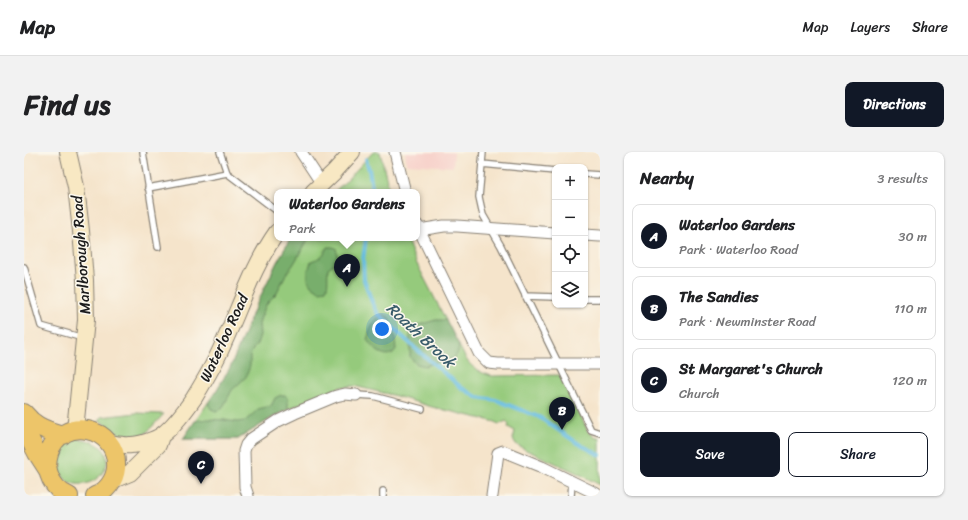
<!DOCTYPE html>
<html lang="en">
<head>
<meta charset="utf-8">
<style>
	body { margin:0; font-family:Sriracha,sans-serif; background:#f2f2f2; color:#202124 }
	.controls { position:absolute; right:12px; top:12px; display:grid; overflow:hidden; border-radius:8px; box-shadow:0 1px 3px #0004 }
	.controls button { width:36px; height:36px; display:grid; place-items:center; padding:0; border:0; border-bottom:1px solid #e0e0e0; background:#fff; color:#202124; font:20px sans-serif }
	.you { position:absolute; left:358px; top:177px; width:14px; height:14px; margin:-10px; border:3px solid #fff; border-radius:50%; background:#1a73e8; box-shadow:0 0 0 6px #1a73e833 }
	.badge { display:grid; place-items:center; width:26px; height:26px; border-radius:50%; background:#111827; color:#fff; font-size:13px; font-weight:700 }
	.pin { position:absolute; translate:-50% -33px; filter:drop-shadow(0 1px 2px #0008) }
	.pin::after { content:''; position:absolute; top:21px; width:14px; height:12px; background:inherit; clip-path:polygon(0 0,100% 0,50% 100%) }
	.popup { position:absolute; left:250px; top:37px; width:146px; height:52px; box-sizing:border-box; display:grid; place-content:center; border-radius:8px; background:#fff; filter:drop-shadow(0 1px 3px #0005); font-size:13px; white-space:nowrap; color:#757577 }
	.popup b { font-size:15px; color:#202124 }
	.popup::after { content:''; position:absolute; left:50%; top:100%; margin-left:-8px; border:8px solid transparent; border-top-color:#fff }
	.list { margin:0; padding:0; list-style:none }
	h2 { display:flex; justify-content:space-between; align-items:center; height:52px; margin:0; padding:0 16px; font-size:17px }
	h2 small { font-size:13px; font-weight:400; color:#757577 }
	.list li { display:grid; grid-template-columns:26px 1fr auto; gap:12px; align-items:center; box-sizing:border-box; height:64px; margin:0 8px 8px; padding:0 8px; border:1px solid #e0e0e0; border-radius:8px }
	.list b { display:block; font-size:15px; white-space:nowrap }
	.list p { margin:0; font-size:13px; white-space:nowrap; color:#757577 }
	.list em { font-size:13px; font-style:normal; color:#757577 }
	.actions { display:flex; gap:8px; padding:12px 16px }
	.actions a { flex:1; padding:9px 0; border:1px solid #111827; border-radius:8px; text-align:center; font-size:14px; color:#111827 }
	.actions .main { background:#111827; color:#fff }
	.icon { flex:none; width:22px; height:22px; fill:none; stroke:currentColor; stroke-width:2; stroke-linecap:round; stroke-linejoin:round }
	.map { position:relative; flex:none; width:576px; height:344px; overflow:hidden; border-radius:8px }
	header { display:flex; align-items:center; gap:24px; box-sizing:border-box; height:56px; padding:0 20px; background:#fff; border-bottom:1px solid #e0e0e0 }
	header strong { font-size:19px }
	nav { display:flex; gap:22px; margin-inline-start:auto; font-size:14px }
	.intro { display:flex; align-items:center; justify-content:space-between; box-sizing:border-box; height:96px; padding:0 24px }
	h1 { margin:0; font-size:28px }
	.button { padding:10px 18px; border-radius:8px; background:#111827; color:#fff; font-size:14px; font-weight:700 }
	main { display:flex; gap:24px; padding:0 24px }
	aside { flex:1; background:#fff; border-radius:8px; box-shadow:0 1px 3px #0004 }
	.map>svg:first-child { display:block }
</style>
</head>
<body>
<header>
<strong>Map</strong>
<nav><a>Map</a><a>Layers</a><a>Share</a></nav>
</header>
<div class="intro"><h1>Find us</h1><a class="button">Directions</a></div>
<main>
<div class="map">
<svg width="576" height="344" viewBox="0 0 576 344">
	<rect width="100%" height="100%" fill="#fbf7ec"/>
	<filter id="ink" filterUnits="userSpaceOnUse"><feTurbulence type="fractalNoise" baseFrequency=".025" numOctaves="2"/><feDisplacementMap in="SourceGraphic" scale="8" xChannelSelector="R" yChannelSelector="G"/><feConvolveMatrix kernelMatrix="1 2 1 2 8 2 1 2 1" color-interpolation-filters="sRGB"/></filter>
	<filter id="wash" filterUnits="userSpaceOnUse"><feTurbulence type="fractalNoise" baseFrequency=".012" numOctaves="4" result="noise"/><feDisplacementMap in="SourceGraphic" scale="16" xChannelSelector="R" yChannelSelector="G"/><feGaussianBlur stdDeviation="0.9" result="paint"/><feColorMatrix in="noise" values="0 0 0 0 0 0 0 0 0 0 0 0 0 0 0 0 0 1.4 0 .05"/><feComposite in="paint" operator="in"/></filter>
	<g filter="url(#wash)">
		<rect width="100%" height="100%" fill="#f5e4cb"/>
		<path fill="#f7d0c9" d="M381 0H430L429 15 383 12Z"/>
		<path fill="#95ca7c" stroke="#58734c" d="M349 0H356L366 40H310L322 29Z
			M267 86H382L392 110 442 207C449 217 457 221 468 224L537 223 564 279 572 286H576V333L551 320 502 298 492 292 489 287 491 279 484 275 485 272 482 269 474 273 472 270 408 255 372 244 330 234 317 235 275 252 251 264 214 287H159L192 239 207 214 229 160 253 110Z
			M112 261 140 262 121 282 107 287 98 284 76 269V266L77 265Z
			M48 286C109 289 79 344 44 330 33 321 32 309 34 296Z"/>
		<path fill="#78ae6c" stroke="#4a6544" d="M267 86H285L269 113 262 122 252 142 243 151 237 165 235 172 236 183 233 192 229 197 226 204V214L222 225 208 238 198 257 192 259 187 257 184 251 192 239 207 214 229 160 253 110Z
			M303 95H308L312 96C315 107 312 111 304 116 303 124 305 132 302 138L295 139C293 137 289 135 287 133 281 126 285 117 287 109 296 106 299 105 303 95Z
			M358 162 365 165 371 187 372 197C371 199 369 202 367 202 358 206 346 194 343 187 345 183 345 180 347 176 349 171 353 166 358 162Z
			M412 168H422L435 193 434 201 430 206 401 214 393 212 386 206V184L387 175Z
			M257 243H261L264 246V254L263 258 251 264 214 287H159L171 269 183 267 200 268 213 270 221 269 229 262 234 257 247 254 251 246Z"/>
		<g fill="none" stroke-linecap="round" stroke-linejoin="round">
			<path stroke="#64bce1" stroke-width="4" d="M342 7 345 18 349 40
				M342 86 339 108 340 128 348 150 354 162 391 196 438 236 453 245 472 248 515 265 555 292 576 303"/>
		</g>
	</g>
	<g filter="url(#ink)">
		<g fill="none" stroke-linecap="round" stroke-linejoin="round">
			<g stroke="#888074" stroke-width="8">
				<path id="lane" d="M119 0 134 95
					M196 0 203 21 253 59
					M459 0 455 45 459 63 477 94 567 278 576 281
					M458 12 531 19
					M561 22 576 23
					M124 36 203 21
					M0 115 17 174 59 186
					M501 144 531 145
					M561 147H576
					M332 243 349 244 398 257
					M359 344V339
					M547 344 548 330"/>
			</g>
			<g stroke="#888074" stroke-width="13">
				<path id="street" d="M277 0 298 32
					M371 0 381 40
					M393 73 455 201 465 211 474 212H576
					M395 78 420 74H433L531 81
					M561 83 576 84
					M224 344 221 335 220 299 222 293 227 287 254 269 271 261 312 244 321 242 332 243
					M468 344 474 301 479 299 518 315 571 341 575 344"/>
			</g>
			<g stroke="#888074" stroke-width="18">
				<path id="secondary" d="M44 0 52 35 57 79 61 128 62 168 51 278
					M289 40 310 20 328 0
					M86 291C92 292 100 294 107 293 115 293 131 288 138 283 151 273 161 259 170 246 181 228 192 210 200 190 217 153 229 114 253 80
					M89 328 106 321 134 293 137 284"/>
			</g>
			<g stroke="#888074" stroke-width="20">
				<path id="primary" d="M0 261C3 264 6 268 9 270 18 278 29 280 39 283
					M0 276 13 301 24 318
					M45 344C35 340 28 332 25 322 22 315 23 308 25 301 36 263 95 273 92 316 91 328 82 340 71 344"/>
			</g>
			<use href="#lane" stroke="#fff" stroke-width="5.5"/>
			<use href="#street" stroke="#fff" stroke-width="11"/>
			<use href="#secondary" stroke="#f8e8c3" stroke-width="16"/>
			<use href="#primary" stroke="#edc569" stroke-width="18"/>
		</g>
	</g>
	<g text-anchor="middle" dominant-baseline="central" stroke-width="3" stroke-linejoin="round" paint-order="stroke">
		<g font-size="15" fill="#1c1c1c" stroke="#fbf7ec">
			<text transform="translate(57 103) rotate(-94)">Marlborough Road</text>
			<text transform="translate(200 186) rotate(-65)">Waterloo Road</text>
		</g>
		<g font-size="16" font-style="italic" fill="#395c6b" stroke="#fbf7ec">
			<text transform="translate(397 183) rotate(43)">Roath Brook</text>
		</g>
	</g>
</svg>
<div class="controls">
<button>+</button>
<button>−</button>
<button><svg class="icon" aria-label="locate" viewBox="0 0 24 24"><circle cx="12" cy="12" r="6"/><path d="M12 2v4M12 18v4M2 12h4M18 12h4"/></svg></button>
<button><svg class="icon" aria-label="layers" viewBox="0 0 24 24"><path d="M12 4l9 5-9 5-9-5zM3 14l9 5 9-5"/></svg></button>
</div>
<div class="you"></div>
<div class="pin badge" style="left:323px;top:135px">A</div>
<div class="popup"><b>Waterloo Gardens</b>Park</div>
<div class="pin badge" style="left:538px;top:278px">B</div>
<div class="pin badge" style="left:177px;top:332px">C</div>
</div>
<aside>
<h2>Nearby<small>3 results</small></h2>
<ul class="list">
<li><span class="badge">A</span><div><b>Waterloo Gardens</b><p>Park · Waterloo Road</p></div><em>30 m</em></li>
<li><span class="badge">B</span><div><b>The Sandies</b><p>Park · Newminster Road</p></div><em>110 m</em></li>
<li><span class="badge">C</span><div><b>St Margaret's Church</b><p>Church</p></div><em>120 m</em></li>
</ul>
<div class="actions"><a class="main">Save</a><a>Share</a></div>
</aside>
</main>
</body>
</html>
